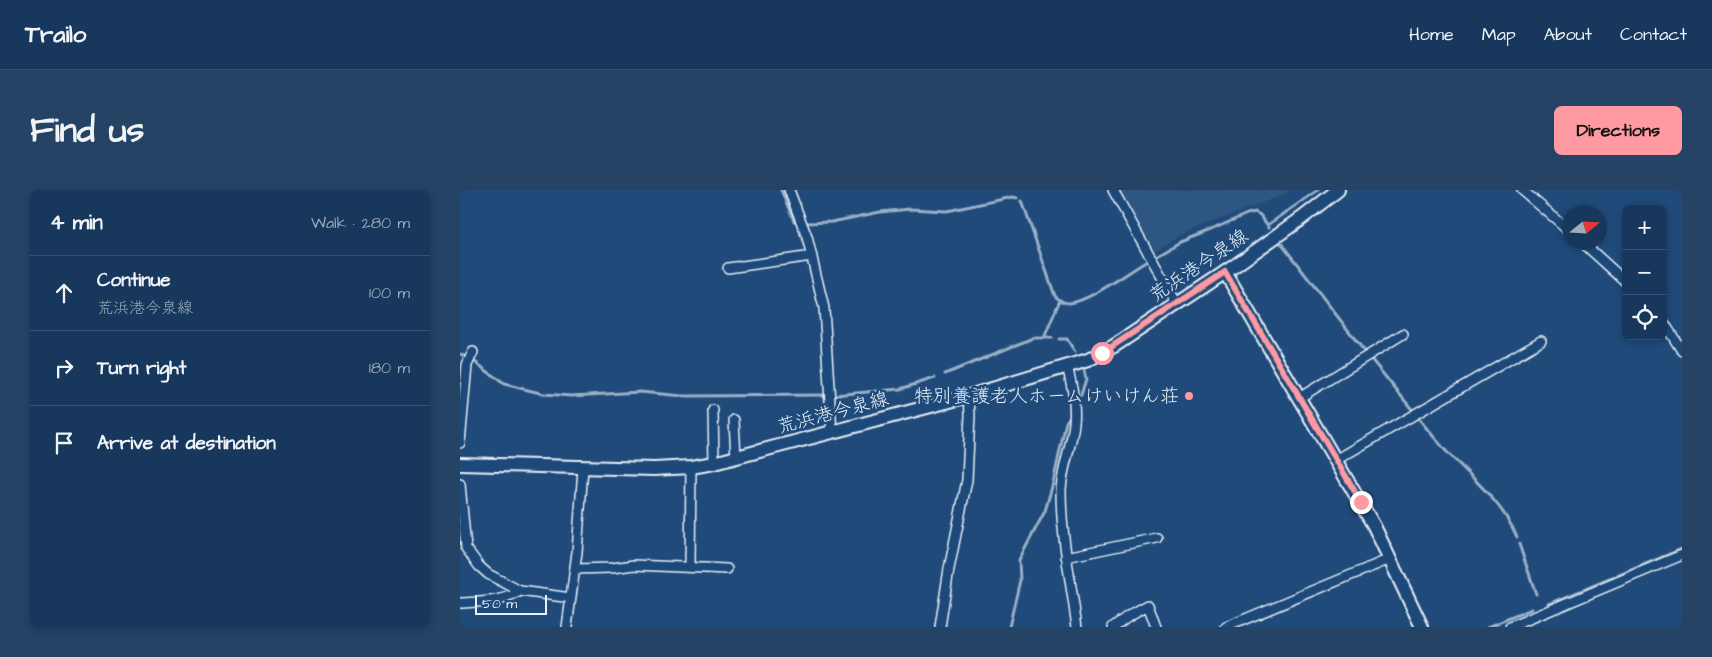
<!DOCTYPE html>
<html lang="en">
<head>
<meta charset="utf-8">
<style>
	body { margin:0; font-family:"Architects Daughter","Klee One",sans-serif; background:#244365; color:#f1f3f6 }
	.controls { position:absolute; right:15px; top:15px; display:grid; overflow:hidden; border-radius:8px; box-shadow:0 2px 8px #0003 }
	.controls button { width:45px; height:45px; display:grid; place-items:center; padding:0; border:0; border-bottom:1px solid #365272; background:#17385c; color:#f1f3f6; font:25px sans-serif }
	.compass { position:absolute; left:1102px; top:15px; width:45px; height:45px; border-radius:50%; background:#17385c; box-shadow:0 2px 8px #0003; rotate:72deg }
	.scale { position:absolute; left:15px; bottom:12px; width:72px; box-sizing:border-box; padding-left:5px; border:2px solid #e8f1f8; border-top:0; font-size:14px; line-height:18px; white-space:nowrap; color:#e8f1f8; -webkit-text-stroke:4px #1f4a7a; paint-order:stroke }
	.stop { position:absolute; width:15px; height:15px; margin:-11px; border:4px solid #ff9aa2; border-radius:50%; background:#fff }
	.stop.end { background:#ff9aa2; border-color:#fff; box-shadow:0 1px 5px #0008 }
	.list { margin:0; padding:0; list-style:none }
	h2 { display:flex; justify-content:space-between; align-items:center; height:65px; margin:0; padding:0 20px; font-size:21px }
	h2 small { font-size:16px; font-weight:400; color:#9eacbb }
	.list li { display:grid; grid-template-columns:32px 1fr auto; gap:15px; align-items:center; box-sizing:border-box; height:75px; padding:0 20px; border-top:1px solid #365272 }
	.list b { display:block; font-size:19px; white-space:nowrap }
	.list p { margin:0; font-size:16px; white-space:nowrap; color:#9eacbb }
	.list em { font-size:16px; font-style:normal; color:#9eacbb }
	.icon { flex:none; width:28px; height:28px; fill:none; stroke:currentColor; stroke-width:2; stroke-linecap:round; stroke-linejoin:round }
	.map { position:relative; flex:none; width:1222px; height:437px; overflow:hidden; border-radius:8px }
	header { display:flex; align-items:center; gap:30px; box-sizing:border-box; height:70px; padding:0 25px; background:#17385c; border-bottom:1px solid #365272 }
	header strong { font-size:24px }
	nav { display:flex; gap:28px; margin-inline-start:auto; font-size:18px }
	.intro { display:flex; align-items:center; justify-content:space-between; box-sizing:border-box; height:120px; padding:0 30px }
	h1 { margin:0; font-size:35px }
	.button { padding:12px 22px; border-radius:8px; background:#ff9aa2; color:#111; font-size:18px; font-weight:700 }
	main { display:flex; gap:30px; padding:0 30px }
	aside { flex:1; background:#17385c; border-radius:8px; box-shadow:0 2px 8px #0003 }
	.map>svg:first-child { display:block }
</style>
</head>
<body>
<header>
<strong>Trailo</strong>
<nav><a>Home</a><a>Map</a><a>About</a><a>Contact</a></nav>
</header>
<div class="intro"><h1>Find us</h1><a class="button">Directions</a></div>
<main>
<aside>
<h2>4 min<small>Walk · 280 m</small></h2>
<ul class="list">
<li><svg class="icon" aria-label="ahead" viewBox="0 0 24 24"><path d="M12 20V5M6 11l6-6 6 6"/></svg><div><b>Continue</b><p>荒浜港今泉線</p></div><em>100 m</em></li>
<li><svg class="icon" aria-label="right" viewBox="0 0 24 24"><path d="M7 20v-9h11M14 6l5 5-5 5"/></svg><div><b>Turn right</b></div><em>180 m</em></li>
<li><svg class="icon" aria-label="arrive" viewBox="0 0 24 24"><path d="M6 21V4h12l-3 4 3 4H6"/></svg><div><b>Arrive at destination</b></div></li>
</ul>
</aside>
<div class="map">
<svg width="1222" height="437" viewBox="0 0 1222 437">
	<rect width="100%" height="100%" fill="#1f4a7a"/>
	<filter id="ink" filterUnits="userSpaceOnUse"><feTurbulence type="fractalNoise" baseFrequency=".02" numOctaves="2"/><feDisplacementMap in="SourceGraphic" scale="10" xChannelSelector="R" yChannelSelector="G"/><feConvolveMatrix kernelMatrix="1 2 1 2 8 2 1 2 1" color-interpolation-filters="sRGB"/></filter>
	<g filter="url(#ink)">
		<path fill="#2e5683" d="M659 0H828L825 4 719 45 695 61Z"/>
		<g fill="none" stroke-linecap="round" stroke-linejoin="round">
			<path stroke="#9ab0c7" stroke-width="3" d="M321 0 334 31 338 33
				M562 11 595 106C599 110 603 113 609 113 628 112 669 82 687 71
				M346 33 372 32 420 22 450 19 487 21 553 7 557 8
				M808 35 858 0
				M820 52 905 162
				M696 66 720 52 753 39 787 24 795 22 800 25 809 37
				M584 148 600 110
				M599 149H607L615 162
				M0 164 6 167
				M911 169 954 222
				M15 172 44 194 84 204 111 206 180 202 223 206 365 205
				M485 184 573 148H592
				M374 205 440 199 475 188
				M621 205 626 189 624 180
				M959 229C968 240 977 251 986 261 1012 288 1042 312 1057 347
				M1059 354 1076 404
				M1089 414 1222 359
				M549 437 560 390 559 370 585 321 593 293 606 232 610 226
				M1028 437 1072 419"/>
			<g stroke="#e8f1f8" stroke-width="12">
				<path id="street" d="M329 0 347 47 364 118 372 243
					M653 0 717 114
					M1062 0 1110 41
					M1122 52 1166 92
					M268 78 352 66
					M1203 131 1222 161
					M607 176C612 195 616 213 614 233 612 256 602 277 601 300 601 346 611 392 617 437
					M839 208 943 144
					M253 220 254 273
					M274 230 276 268
					M0 253 7 175 13 162
					M876 270 1081 151
					M0 294 6 358 19 376 28 384 60 401
					M606 367 697 348
					M230 377 231 277
					M115 379 152 378 174 375 267 379
					M0 413C17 412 46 412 60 401L111 408
					M107 437 117 362 123 278
					M480 437 489 379 507 290 510 225 509 206
					M653 437 668 426 688 415 696 437
					M766 437 930 369
					M1050 437 1222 365"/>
			</g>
			<g stroke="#e8f1f8" stroke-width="16">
				<path id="secondary" d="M765 82 914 336 962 437
					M0 274 194 279 231 277 254 273 509 206 628 170 654 156 770 79 842 28 878 0"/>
			</g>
			<use href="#street" stroke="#1f4a7a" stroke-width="9"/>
			<use href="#secondary" stroke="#1f4a7a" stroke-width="12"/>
		</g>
	</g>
	<g fill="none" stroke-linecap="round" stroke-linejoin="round" filter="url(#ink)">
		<path stroke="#ff9aa2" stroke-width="6" d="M642 163 765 82 901 312"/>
	</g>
	<circle fill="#ff9aa2" stroke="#1f4a7a" stroke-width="2" cx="729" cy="206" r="5"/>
	<g text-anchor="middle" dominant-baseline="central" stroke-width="5" stroke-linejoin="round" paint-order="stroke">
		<g font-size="19" fill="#e8f1f8" stroke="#1f4a7a">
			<text transform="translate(739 76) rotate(-34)">荒浜港今泉線</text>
			<text transform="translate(373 223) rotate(-15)">荒浜港今泉線</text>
		</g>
		<g font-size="19" fill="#e8f1f8" stroke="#1f4a7a" text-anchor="end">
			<text x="719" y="206">特別養護老人ホームけいけん荘</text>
		</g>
	</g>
</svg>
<div class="controls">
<button>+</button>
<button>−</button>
<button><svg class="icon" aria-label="locate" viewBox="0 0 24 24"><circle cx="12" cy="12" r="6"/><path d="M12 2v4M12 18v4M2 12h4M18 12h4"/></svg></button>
</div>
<svg class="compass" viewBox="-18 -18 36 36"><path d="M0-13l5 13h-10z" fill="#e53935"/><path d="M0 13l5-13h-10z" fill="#9eacbb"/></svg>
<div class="scale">50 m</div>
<div class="stop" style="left:642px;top:163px"></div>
<div class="stop end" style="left:901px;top:312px"></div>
</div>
</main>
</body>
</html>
